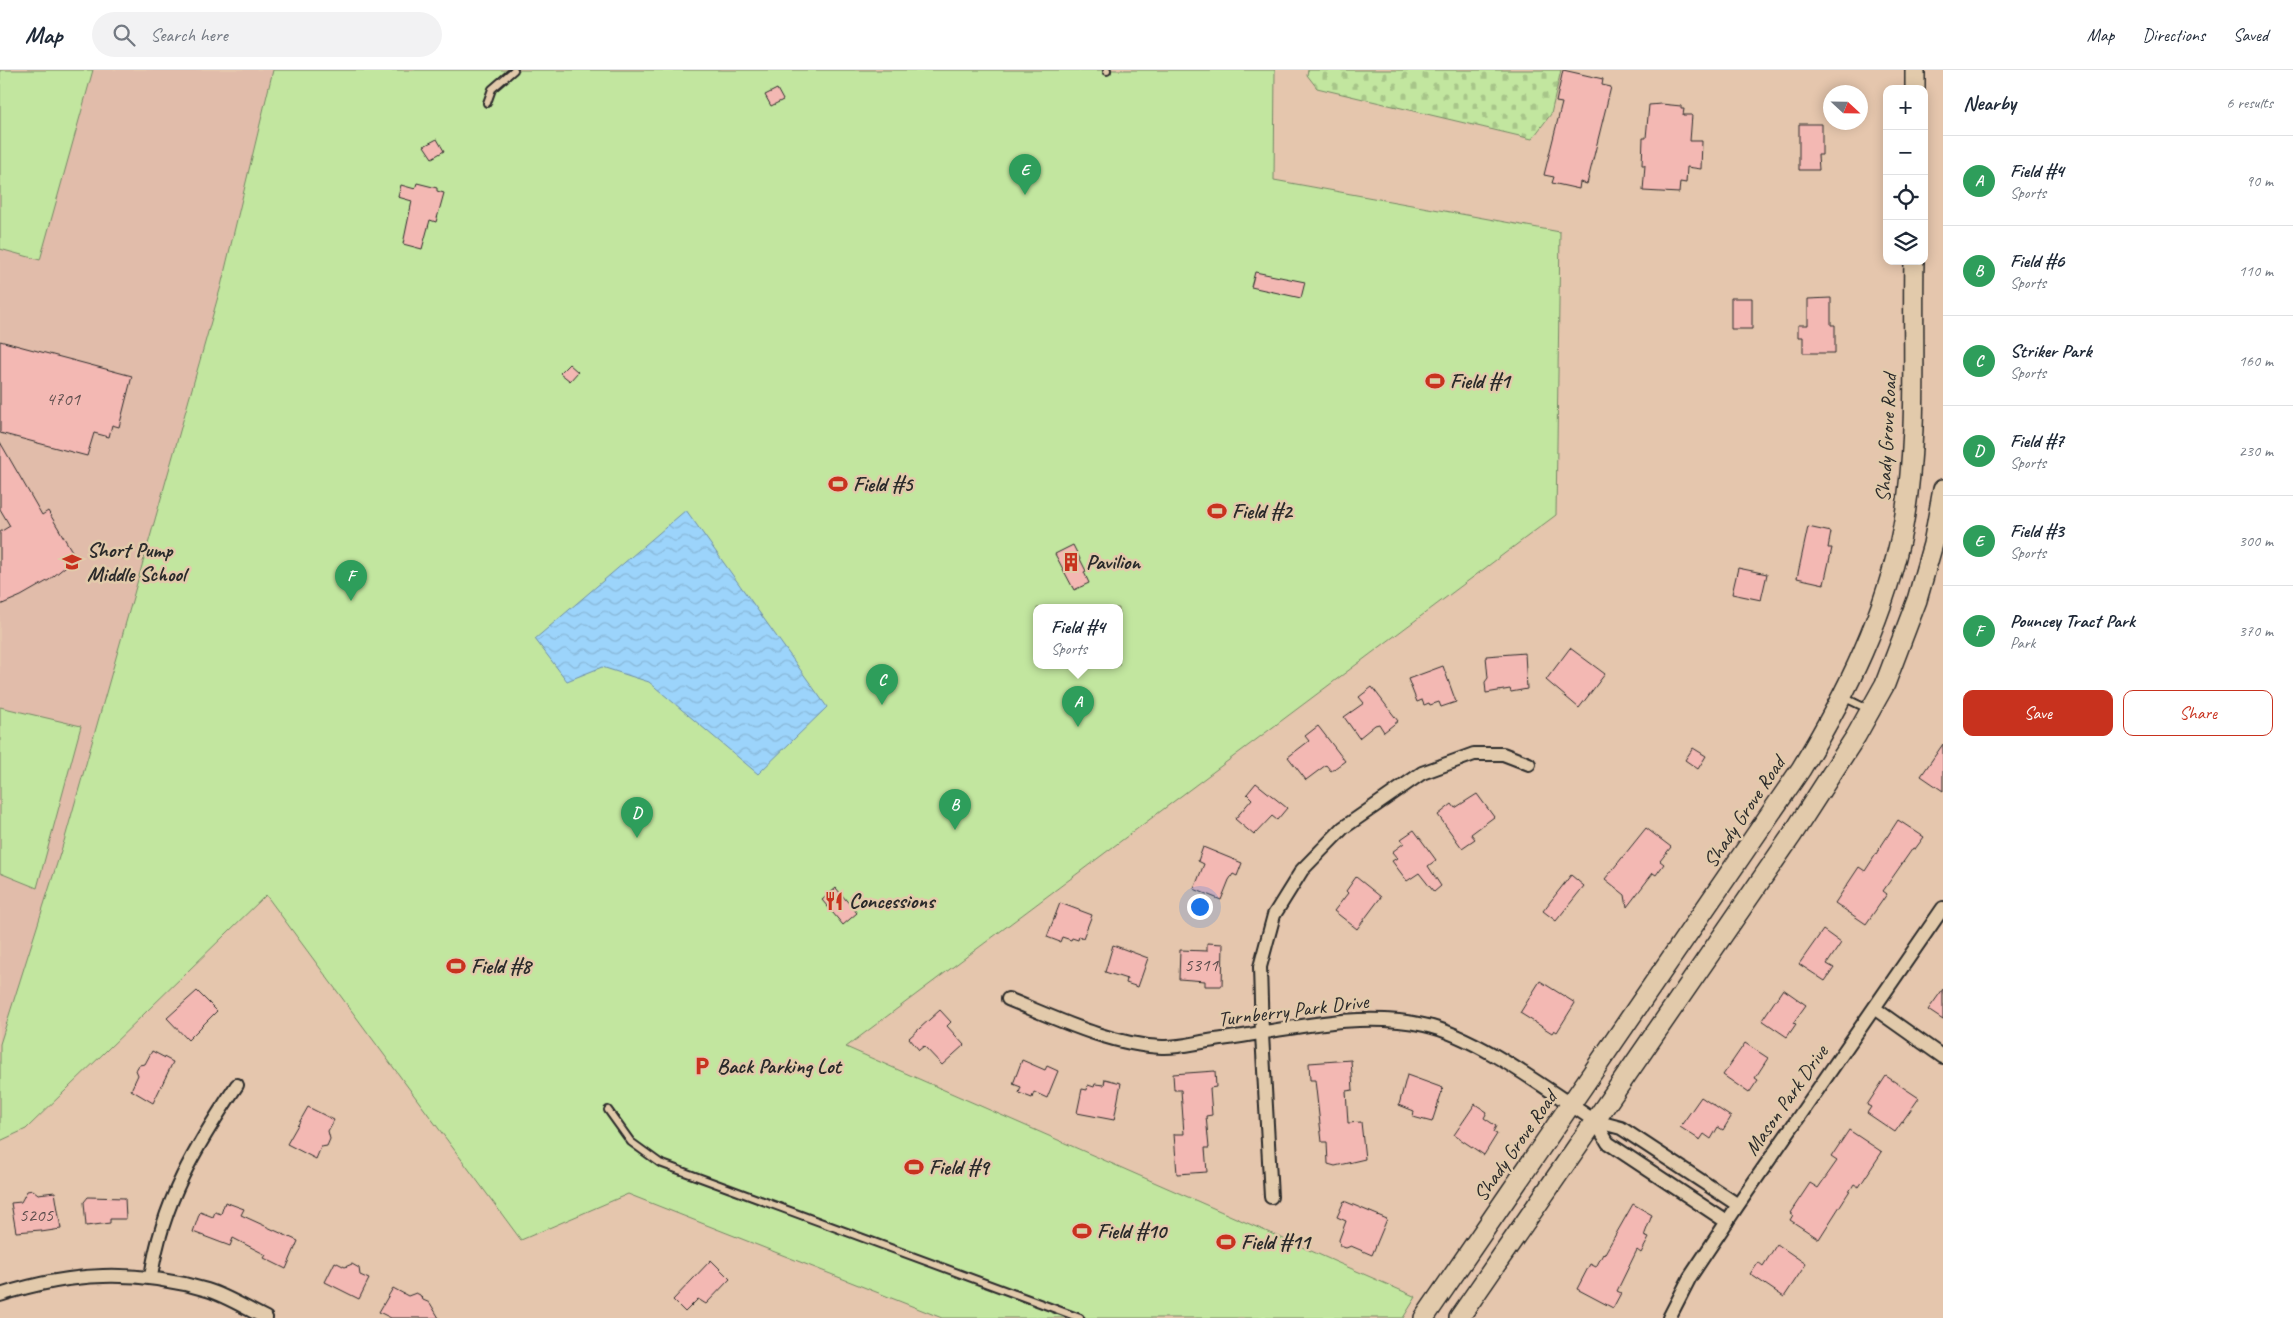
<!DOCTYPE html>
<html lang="en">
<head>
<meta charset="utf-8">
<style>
	body { margin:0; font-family:Caveat,sans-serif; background:#f2f2f3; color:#1f2937 }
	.controls { position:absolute; right:15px; top:15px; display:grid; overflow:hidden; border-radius:10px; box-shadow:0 2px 12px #0003 }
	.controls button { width:45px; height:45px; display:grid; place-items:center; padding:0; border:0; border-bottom:1px solid #e0e1e3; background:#fff; color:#1f2937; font:25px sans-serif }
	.compass { position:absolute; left:1823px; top:15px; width:45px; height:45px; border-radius:50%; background:#fff; box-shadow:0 2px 12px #0003; rotate:112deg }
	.you { position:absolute; left:1199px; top:836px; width:18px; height:18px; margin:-12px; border:4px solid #fff; border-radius:50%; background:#1a73e8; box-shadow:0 0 0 8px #1a73e833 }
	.badge { display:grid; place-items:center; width:32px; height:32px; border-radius:50%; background:#c8321e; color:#fff; font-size:16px; font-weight:700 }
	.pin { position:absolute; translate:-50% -41px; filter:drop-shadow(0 1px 2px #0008) }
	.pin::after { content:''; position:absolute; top:26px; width:18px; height:15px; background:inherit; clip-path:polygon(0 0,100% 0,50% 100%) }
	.popup { position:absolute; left:1033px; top:534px; width:90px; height:65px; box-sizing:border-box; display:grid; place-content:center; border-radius:10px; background:#fff; filter:drop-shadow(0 1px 4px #0005); font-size:16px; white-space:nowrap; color:#747a83 }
	.popup b { font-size:19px; color:#1f2937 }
	.popup::after { content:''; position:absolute; left:50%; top:100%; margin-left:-10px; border:10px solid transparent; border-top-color:#fff }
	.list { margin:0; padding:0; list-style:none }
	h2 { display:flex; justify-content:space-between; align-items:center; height:65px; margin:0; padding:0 20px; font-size:21px }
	h2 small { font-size:16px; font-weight:400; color:#747a83 }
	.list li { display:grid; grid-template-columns:32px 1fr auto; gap:15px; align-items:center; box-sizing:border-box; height:90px; padding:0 20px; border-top:1px solid #e0e1e3 }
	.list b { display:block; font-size:19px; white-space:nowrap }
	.list p { margin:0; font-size:16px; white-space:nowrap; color:#747a83 }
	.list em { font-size:16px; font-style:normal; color:#747a83 }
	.actions { display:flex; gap:10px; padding:15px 20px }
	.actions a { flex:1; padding:11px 0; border:1px solid #c8321e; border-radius:10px; text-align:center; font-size:18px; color:#c8321e }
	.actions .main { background:#c8321e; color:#fff }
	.icon { flex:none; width:28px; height:28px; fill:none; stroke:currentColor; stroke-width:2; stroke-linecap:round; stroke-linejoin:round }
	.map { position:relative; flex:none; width:1943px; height:1248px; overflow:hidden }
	header { display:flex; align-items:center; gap:30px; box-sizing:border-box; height:70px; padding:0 25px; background:#fff; border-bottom:1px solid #e0e1e3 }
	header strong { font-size:24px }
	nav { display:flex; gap:28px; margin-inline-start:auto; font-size:18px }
	.search { width:350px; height:45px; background:#f2f2f3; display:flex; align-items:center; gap:12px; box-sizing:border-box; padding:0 18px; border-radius:28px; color:#747a83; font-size:19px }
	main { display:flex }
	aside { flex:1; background:#fff }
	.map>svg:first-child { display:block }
</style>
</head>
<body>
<header>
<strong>Map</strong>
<div class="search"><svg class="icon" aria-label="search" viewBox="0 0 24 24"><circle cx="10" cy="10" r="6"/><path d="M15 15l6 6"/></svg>Search here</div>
<nav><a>Map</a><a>Directions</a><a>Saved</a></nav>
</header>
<main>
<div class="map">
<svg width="1943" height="1248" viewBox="0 0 1943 1248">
	<defs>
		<pattern id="cemetery-stones" width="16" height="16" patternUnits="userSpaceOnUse" patternTransform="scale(1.25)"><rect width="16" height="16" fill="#c2e69f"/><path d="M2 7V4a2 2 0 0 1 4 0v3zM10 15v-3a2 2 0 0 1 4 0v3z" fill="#a7c589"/></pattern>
		<pattern id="water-waves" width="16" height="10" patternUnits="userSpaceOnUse" patternTransform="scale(1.25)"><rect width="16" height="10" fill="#9cd4fb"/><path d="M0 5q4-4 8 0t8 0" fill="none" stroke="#87b6d7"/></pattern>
	</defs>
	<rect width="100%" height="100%" fill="#e5c6ad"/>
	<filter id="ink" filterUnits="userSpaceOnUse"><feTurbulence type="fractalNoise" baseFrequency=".02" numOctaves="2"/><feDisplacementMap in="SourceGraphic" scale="10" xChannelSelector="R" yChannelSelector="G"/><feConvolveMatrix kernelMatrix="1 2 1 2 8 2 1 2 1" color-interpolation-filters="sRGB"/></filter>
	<g filter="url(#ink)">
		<path fill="#e1bcaa" d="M0 0H273L221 216 65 768 0 974Z"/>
		<path fill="url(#cemetery-stones)" stroke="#768865" d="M1308 0H1561L1551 44 1532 69 1317 18 1307 5Z"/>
		<path fill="#c2e69f" stroke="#768865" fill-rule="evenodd" d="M0 0H93L40 190 0 179Z
			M273 0H1275L1274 110 1560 162 1556 445 846 977 1416 1227 1403 1248H942L628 1124 521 1170 266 825 26 1059 0 1071V974L65 768 221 216ZM1037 538H1119V596H1037Z
			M0 637 81 656 37 818 0 803Z"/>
		<path fill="url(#water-waves)" stroke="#6f90a8" d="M686 440 827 637 758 704 649 612 602 597 567 611 535 569Z"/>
		<path fill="#f3b8b3" stroke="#2b2b2b" d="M1563 0 1603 9 1602 15 1611 17 1587 114 1580 112 1579 119 1552 113 1554 107 1544 105 1562 33 1556 32Z
			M777 19 783 30 771 36 765 25Z
			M1661 34 1681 36V39H1684L1683 45H1692L1690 71H1702L1701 99 1687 97 1686 113 1680 112 1679 123 1643 121 1645 95H1642L1643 68H1646L1649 35Z
			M1799 54H1822V85H1818L1819 100H1799Z
			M437 69 444 81 432 88 424 76Z
			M417 113 437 118V121L444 123 436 152 430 150 422 179 403 174 412 131 398 127 401 115 415 119Z
			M1255 202 1305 212 1301 228 1251 217Z
			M1731 228H1752V259H1731Z
			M1831 228V255H1835V283H1803V267H1798V255H1808V229Z
			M0 271 132 306 119 357 112 355 109 367 94 363 87 386 0 363Z
			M569 294 578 302 570 311 560 303Z
			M0 372 42 445 48 441 76 488 49 510 21 526 0 535V462L10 456 0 439Z
			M1808 457 1831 462 1828 478H1832L1824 514 1797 508Z
			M1073 475 1086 501 1084 502 1089 513 1074 520 1055 484Z
			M1738 498 1767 504 1761 530 1732 524Z
			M1570 578 1605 604 1579 638 1546 610Z
			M1525 583 1527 619 1511 622 1510 619 1486 623 1485 612 1488 608 1486 586Z
			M1443 596 1456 632 1441 637 1439 632 1430 635 1429 633 1424 635 1422 630 1417 632 1408 609Z
			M1372 617 1398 651 1384 662 1379 654 1375 655 1359 668 1344 647 1364 633 1359 627Z
			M1318 656 1345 691 1331 701 1326 695 1306 710 1288 687 1309 671 1305 666Z
			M1943 674V721L1921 706Z
			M1693 678 1706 686 1698 699 1685 690Z
			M1256 713 1287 738 1277 750 1272 746 1254 765 1235 749 1252 729 1247 724Z
			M1477 724 1494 747 1471 764 1475 769 1462 778 1438 745 1452 734 1455 738Z
			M1898 750 1924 767 1915 779 1913 778 1883 821 1887 824 1866 854 1835 833 1859 797 1865 801Z
			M1646 758 1671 777 1660 791 1664 794 1656 805 1653 803 1627 837 1625 825 1605 809Z
			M1414 760 1436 790 1428 796 1441 816 1434 822 1419 803 1407 811 1392 791 1397 788 1392 782 1404 773 1401 769Z
			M1203 777 1242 793 1237 806 1233 804 1229 810 1221 830 1194 819 1204 794 1198 791Z
			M1571 805 1584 816 1556 851 1543 841Z
			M1356 807 1381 827 1357 859 1334 841 1348 823 1346 821Z
			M836 818 857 843 843 855 822 830Z
			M1060 833 1092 845 1083 868 1079 866 1078 870 1072 868 1071 870 1062 867 1060 872 1047 867Z
			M1823 860 1841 873 1827 894 1834 898 1825 911 1799 894Z
			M1207 873 1223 874 1222 916H1205V911L1179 909 1180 880 1207 881Z
			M1113 875 1148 888 1138 917 1126 913 1127 909 1105 902Z
			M1540 911 1575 933 1557 962 1554 960 1552 963 1520 943Z
			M1783 919 1806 935 1793 953 1796 954 1787 967 1762 950Z
			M1943 919V950L1928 940Z
			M197 921 217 941 188 970 167 948Z
			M940 940 951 952 947 956 964 975 942 995 924 976 919 980 909 968Z
			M1745 973 1768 988 1755 1008 1758 1010 1749 1023 1723 1005Z
			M152 981 173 992 153 1033 131 1020 138 1005 136 1000 139 995 145 994Z
			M1022 990 1045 1000 1047 996 1058 1001 1047 1028 1034 1022 1032 1028 1019 1023 1021 1017 1013 1014Z
			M1351 990 1353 1020 1346 1021 1348 1053 1361 1052 1365 1089 1335 1096 1328 1094 1327 1072H1322L1315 1010H1310L1309 993Z
			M1215 1001 1216 1017 1210 1018 1212 1045 1206 1046 1209 1078H1205L1207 1102 1177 1104 1174 1064H1184L1181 1020H1174L1173 1004Z
			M1407 1005 1443 1018 1432 1052 1413 1047 1414 1041 1399 1035Z
			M1886 1006 1919 1028 1895 1062 1867 1043 1871 1037 1867 1035Z
			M1105 1009 1121 1013 1114 1050 1077 1043 1082 1019 1087 1020 1088 1015 1094 1017 1095 1014 1104 1015Z
			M1701 1027 1731 1047 1723 1060 1718 1057 1711 1069 1704 1064 1700 1070 1680 1057Z
			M1475 1034 1487 1042 1484 1048 1496 1056 1493 1062 1497 1064 1484 1085 1454 1065Z
			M308 1037 334 1050 328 1061 330 1069 327 1076 321 1077 316 1089 287 1074Z
			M1849 1060 1882 1082 1859 1117 1854 1114 1819 1169 1790 1150 1793 1145 1790 1143 1810 1113 1818 1118 1837 1091 1831 1087Z
			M33 1120 38 1124 55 1122 61 1159 41 1162V1160L16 1162 11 1133 21 1132 27 1121Z
			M88 1127 125 1128 126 1149H110V1153L86 1156 84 1132Z
			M1344 1131 1387 1149 1372 1185 1351 1176 1346 1178 1340 1176 1339 1170 1346 1151 1337 1147Z
			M225 1132 244 1139 241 1145 298 1171 286 1199 264 1188 266 1185 233 1168 230 1176 193 1162 200 1142 213 1147 215 1142 221 1144Z
			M1633 1134 1652 1145 1644 1166 1649 1168 1641 1183 1637 1180 1617 1221 1621 1223 1613 1238 1577 1219 1590 1194 1596 1197 1603 1184 1604 1185Z
			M1777 1174 1806 1194 1784 1227 1750 1204 1758 1192 1763 1196Z
			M711 1190 730 1209 706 1234 698 1229 685 1242 673 1230Z
			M335 1192 345 1197 352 1194 359 1198 360 1205 369 1209 359 1229 325 1212Z
			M393 1218 408 1226 416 1223 420 1225 423 1230 430 1233 439 1248H391L379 1242Z"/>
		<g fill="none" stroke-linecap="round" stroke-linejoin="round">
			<g stroke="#2b2b2b" stroke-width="10">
				<path id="lane" d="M1107 1V0
					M487 33 492 19 514 0
					M1843 627 1868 639
					M608 1040 631 1072 660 1093 1080 1248"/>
			</g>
			<g stroke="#2b2b2b" stroke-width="16">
				<path id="street" d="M1008 929C1055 948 1111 975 1162 977 1179 978 1198 972 1215 970 1284 961 1355 940 1424 955 1477 966 1549 1021 1595 1051
					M1874 938 1943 987
					M1271 1127 1262 964 1260 897 1274 845 1302 800 1343 758 1422 703 1474 684H1503L1529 694
					M1727 1152 1608 1073 1595 1051 1621 1058 1738 1135
					M151 1207C162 1132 196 1076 237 1015
					M0 1225C71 1202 135 1199 207 1220 227 1226 247 1239 266 1248
					M1669 1248 1690 1207 1738 1135 1943 838"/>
			</g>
			<g stroke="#2b2b2b" stroke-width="22">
				<path id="secondary" d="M1915 19V0
					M1424 1248 1801 699C1847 623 1886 544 1903 456 1919 370 1912 279 1914 191
					M1459 1248 1792 765 1856 666 1885 614 1917 530 1933 474 1943 419"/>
			</g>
			<use href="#lane" stroke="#e2caab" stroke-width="6"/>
			<use href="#street" stroke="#e2caab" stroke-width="12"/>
			<use href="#secondary" stroke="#e2caab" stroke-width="19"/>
		</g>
	</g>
	<defs>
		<g id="stadium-bare" transform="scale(1.5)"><path d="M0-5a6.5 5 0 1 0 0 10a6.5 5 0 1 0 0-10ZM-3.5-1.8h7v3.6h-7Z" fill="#c8321e" stroke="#e2caab" stroke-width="2.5" paint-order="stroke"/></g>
		<g id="school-bare" transform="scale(1.5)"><path d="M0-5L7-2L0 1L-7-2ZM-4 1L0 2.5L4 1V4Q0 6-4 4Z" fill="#c8321e" stroke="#e2caab" stroke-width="2.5" paint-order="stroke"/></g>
		<g id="building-bare" transform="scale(1.5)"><path d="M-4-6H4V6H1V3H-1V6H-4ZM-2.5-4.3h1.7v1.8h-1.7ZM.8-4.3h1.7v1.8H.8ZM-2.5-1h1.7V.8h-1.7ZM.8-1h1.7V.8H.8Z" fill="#c8321e" stroke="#e2caab" stroke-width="2.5" paint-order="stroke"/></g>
		<g id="restaurant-bare" transform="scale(1.5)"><path d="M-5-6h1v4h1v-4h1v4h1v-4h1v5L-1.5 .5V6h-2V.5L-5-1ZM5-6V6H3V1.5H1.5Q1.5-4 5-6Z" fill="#c8321e" stroke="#e2caab" stroke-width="2.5" paint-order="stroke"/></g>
		<g id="parking-bare" transform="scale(1.5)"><path d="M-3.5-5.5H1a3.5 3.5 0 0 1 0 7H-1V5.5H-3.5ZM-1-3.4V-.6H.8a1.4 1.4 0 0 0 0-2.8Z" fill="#c8321e" stroke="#e2caab" stroke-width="2.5" paint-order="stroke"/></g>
	</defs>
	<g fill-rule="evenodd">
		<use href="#stadium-bare" x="1435" y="311"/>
		<use href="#stadium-bare" x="838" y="414"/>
		<use href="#stadium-bare" x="1217" y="441"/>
		<use href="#school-bare" x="72" y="492"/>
		<use href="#building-bare" x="1071" y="492"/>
		<use href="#restaurant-bare" x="834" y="831"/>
		<use href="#stadium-bare" x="456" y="896"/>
		<use href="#parking-bare" x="702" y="996"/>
		<use href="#stadium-bare" x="914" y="1097"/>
		<use href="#stadium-bare" x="1082" y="1161"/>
		<use href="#stadium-bare" x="1226" y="1172"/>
	</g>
	<g text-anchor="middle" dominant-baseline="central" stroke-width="5" stroke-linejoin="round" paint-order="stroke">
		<g font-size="19" fill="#5d4e4d">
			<text x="63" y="329">4701</text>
			<text x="1201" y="895">5311</text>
			<text x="36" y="1145">5205</text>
		</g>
		<g font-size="21" font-weight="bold" fill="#2b2b2b" stroke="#e2caab" text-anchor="start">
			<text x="1450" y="311">Field #1</text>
			<text x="853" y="414">Field #5</text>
			<text x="1232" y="441">Field #2</text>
			<text x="87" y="480">Short Pump<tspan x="87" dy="24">Middle School</tspan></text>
			<text x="1086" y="492">Pavilion</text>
			<text x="849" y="831">Concessions</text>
			<text x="471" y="896">Field #8</text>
			<text x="717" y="996">Back Parking Lot</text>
			<text x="929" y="1097">Field #9</text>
			<text x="1097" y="1161">Field #10</text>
			<text x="1241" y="1172">Field #11</text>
		</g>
		<g font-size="21" fill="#2b2b2b" stroke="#e2caab">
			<text transform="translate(1886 368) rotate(-87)">Shady Grove Road</text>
			<text transform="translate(1744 742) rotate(-56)">Shady Grove Road</text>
			<text transform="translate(1293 940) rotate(-7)">Turnberry Park Drive</text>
			<text transform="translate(1786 1030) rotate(-55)">Mason Park Drive</text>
			<text transform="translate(1515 1076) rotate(-55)">Shady Grove Road</text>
		</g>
	</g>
</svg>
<div class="controls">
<button>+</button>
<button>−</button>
<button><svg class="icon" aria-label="locate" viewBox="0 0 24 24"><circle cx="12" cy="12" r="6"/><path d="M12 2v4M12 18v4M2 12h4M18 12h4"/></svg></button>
<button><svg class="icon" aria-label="layers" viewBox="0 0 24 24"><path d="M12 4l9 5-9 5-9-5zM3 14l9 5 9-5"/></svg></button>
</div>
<svg class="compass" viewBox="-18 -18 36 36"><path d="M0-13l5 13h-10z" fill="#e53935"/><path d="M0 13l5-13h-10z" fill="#747a83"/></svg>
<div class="you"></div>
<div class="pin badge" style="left:1078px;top:657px;background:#2e9e5b">A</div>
<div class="popup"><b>Field #4</b>Sports</div>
<div class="pin badge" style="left:955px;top:760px;background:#2e9e5b">B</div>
<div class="pin badge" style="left:882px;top:635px;background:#2e9e5b">C</div>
<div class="pin badge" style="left:637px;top:768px;background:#2e9e5b">D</div>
<div class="pin badge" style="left:1025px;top:125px;background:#2e9e5b">E</div>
<div class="pin badge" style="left:351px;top:531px;background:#2e9e5b">F</div>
</div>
<aside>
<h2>Nearby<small>6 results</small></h2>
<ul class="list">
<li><span class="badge" style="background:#2e9e5b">A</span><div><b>Field #4</b><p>Sports</p></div><em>90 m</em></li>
<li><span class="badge" style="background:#2e9e5b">B</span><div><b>Field #6</b><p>Sports</p></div><em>110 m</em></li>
<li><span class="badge" style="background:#2e9e5b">C</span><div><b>Striker Park</b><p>Sports</p></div><em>160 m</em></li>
<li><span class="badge" style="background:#2e9e5b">D</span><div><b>Field #7</b><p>Sports</p></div><em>230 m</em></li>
<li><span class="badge" style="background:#2e9e5b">E</span><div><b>Field #3</b><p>Sports</p></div><em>300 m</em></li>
<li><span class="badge" style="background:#2e9e5b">F</span><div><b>Pouncey Tract Park</b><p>Park</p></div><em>370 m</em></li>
</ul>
<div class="actions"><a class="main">Save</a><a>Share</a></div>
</aside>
</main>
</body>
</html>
